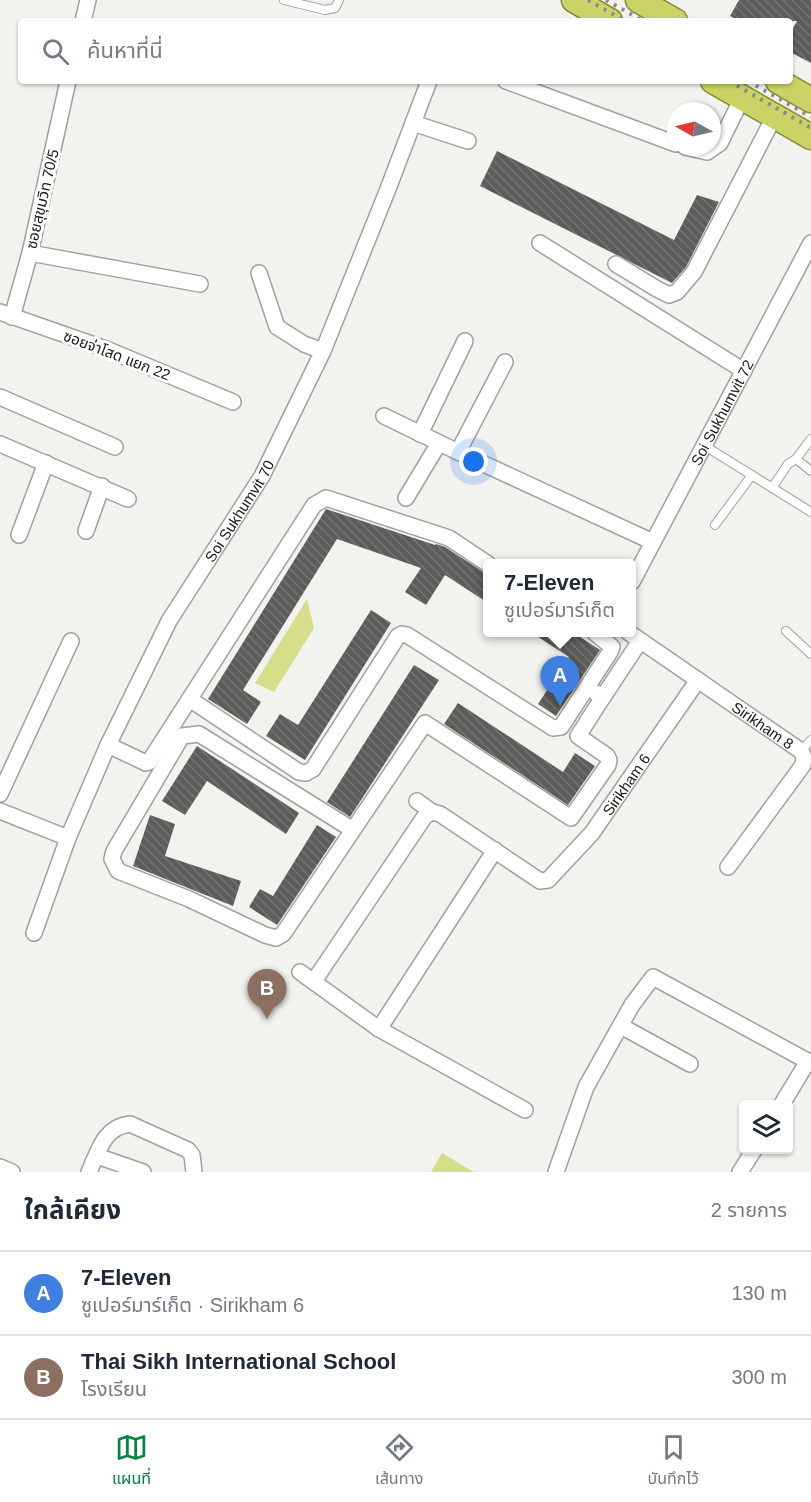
<!DOCTYPE html>
<html lang="th">
<head>
<meta charset="utf-8">
<style>
	body { margin:0; font-family:Arial,"Noto Sans Thai",sans-serif; background:#f6f6f7; color:#1f2937 }
	.controls { position:absolute; right:18px; bottom:18px; display:grid; overflow:hidden; border-radius:6px; box-shadow:0 2px 4px #0004 }
	.controls button { width:54px; height:54px; display:grid; place-items:center; padding:0; border:0; border-bottom:2px solid #e0e1e3; background:#fff; color:#1f2937; font:30px sans-serif }
	.compass { position:absolute; left:667px; top:102px; width:54px; height:54px; border-radius:50%; background:#fff; box-shadow:0 2px 4px #0004; rotate:278deg }
	.you { position:absolute; left:474px; top:462px; width:21px; height:21px; margin:-15px; border:4px solid #fff; border-radius:50%; background:#1a73e8; box-shadow:0 0 0 9px #1a73e833 }
	.badge { display:grid; place-items:center; width:39px; height:39px; border-radius:50%; background:#0b8043; color:#fff; font-size:20px; font-weight:700 }
	.pin { position:absolute; translate:-50% -50px; filter:drop-shadow(0 2px 3px #0008) }
	.pin::after { content:''; position:absolute; top:32px; width:21px; height:18px; background:inherit; clip-path:polygon(0 0,100% 0,50% 100%) }
	.popup { position:absolute; left:483px; top:559px; width:153px; height:78px; box-sizing:border-box; display:grid; place-content:center; border-radius:6px; background:#fff; filter:drop-shadow(0 2px 4px #0005); font-size:20px; white-space:nowrap; color:#747a83 }
	.popup b { font-size:22px; color:#1f2937 }
	.popup::after { content:''; position:absolute; left:50%; top:100%; margin-left:-12px; border:12px solid transparent; border-top-color:#fff }
	.list { margin:0; padding:0; list-style:none }
	h2 { display:flex; justify-content:space-between; align-items:center; height:78px; margin:0; padding:0 24px; font-size:26px }
	h2 small { font-size:20px; font-weight:400; color:#747a83 }
	.list li { display:grid; grid-template-columns:39px 1fr auto; gap:18px; align-items:center; box-sizing:border-box; height:84px; padding:0 24px; border-top:2px solid #e0e1e3 }
	.list b { display:block; font-size:22px; white-space:nowrap }
	.list p { margin:0; font-size:20px; white-space:nowrap; color:#747a83 }
	.list em { font-size:20px; font-style:normal; color:#747a83 }
	.icon { flex:none; width:33px; height:33px; fill:none; stroke:currentColor; stroke-width:2; stroke-linecap:round; stroke-linejoin:round }
	.map { position:relative; flex:none; width:811px; height:1172px; overflow:hidden }
	.search { position:absolute; background:#fff; box-shadow:0 2px 4px #0004; left:18px; right:18px; top:18px; height:66px; display:flex; align-items:center; gap:15px; box-sizing:border-box; padding:0 21px; border-radius:6px; color:#747a83; font-size:22px }
	.sheet { height:246px; background:#fff }
	nav { display:flex; justify-content:space-around; align-items:center; box-sizing:border-box; height:84px; border-top:2px solid #e0e1e3; background:#fff; font-size:16px; color:#747a83 }
	nav a { display:grid; justify-items:center; gap:3px }
	nav .on { color:#0b8043 }
	.map>svg:first-child { display:block }
</style>
</head>
<body>
<div class="map">
<svg width="811" height="1172" viewBox="0 0 811 1172">
	<defs>
		<pattern id="building-back-hatch" width="6" height="6" patternUnits="userSpaceOnUse" patternTransform="scale(1.5)"><rect width="6" height="6" fill="#5c5d59"/><path d="M-1 5l2 2M0 0l6 6M5-1l2 2" fill="none" stroke="#737471"/></pattern>
	</defs>
	<rect width="100%" height="100%" fill="#f2f3ef"/>
	<path fill="#d7de8a" d="M307 599 314 628 274 692 255 683Z
		M442 1153 474 1172H431Z"/>
	<path fill="url(#building-back-hatch)" d="M739 0H811V63L790 52V34L797 21H740L730 16Z
		M497 151 674 240 697 195 719 202 686 267 672 283 480 186Z
		M326 509 435 545 436 544 445 547 488 575V603L445 575 426 605 405 592 421 568 337 539 243 690 261 702 247 724 208 699Z
		M371 610 391 623 305 760 266 736 280 714 298 725Z
		M532 633H574L600 650 556 716 538 704 569 657Z
		M414 665 439 680 350 817 327 802Z
		M458 703 563 772 575 753 595 766 568 805 444 724Z
		M197 746 299 813 286 834 207 781 185 815 162 801Z
		M150 815 175 824 165 856 241 881 233 906 133 866Z
		M317 825 336 837 277 925 249 907 260 889 273 896Z"/>
	<g fill="none" stroke-linecap="round" stroke-linejoin="round">
		<g stroke="#a0a19d" stroke-width="10">
			<path id="service" d="M284 0 325 10 335 8 339 0
				M705 446 811 512
				M796 459 811 471
				M772 488 788 464 796 459 811 439
				M715 525 752 475
				M786 631 811 654
				M801 751 811 740"/>
		</g>
		<g stroke="#a0a19d" stroke-width="18">
			<g id="minor">
				<path d="M83 21 88 0"/>
				<path d="M506 81 676 144"/>
				<path d="M413 123 468 141"/>
				<path d="M685 147 707 152 720 143 742 98"/>
				<path d="M540 243 744 371"/>
				<path d="M30 253 200 284"/>
				<path d="M616 264 657 289 669 295 677 292 694 272 774 117"/>
				<path d="M259 273 277 327 304 344 323 351"/>
				<path d="M0 312 106 349 233 402"/>
				<path d="M12 317 30 253 68 81"/>
				<path d="M0 397 115 447"/>
				<path d="M384 416 458 452 653 542"/>
				<path d="M420 434 465 341"/>
				<path d="M0 444 128 499"/>
				<path d="M458 452 505 362"/>
				<path d="M406 498 439 443"/>
				<path d="M86 531 102 486"/>
				<path d="M19 535 46 463"/>
				<path id="s1" d="M632 582 811 243"/>
				<path id="s2" d="M628 632 801 751 804 757 803 765 728 867"/>
				<path d="M596 693 603 697 640 641"/>
				<path d="M191 700 299 772 306 773 313 769 398 636 402 634 407 635 553 728 561 727 610 652 612 647 594 632"/>
				<path d="M108 745 146 763 149 762 314 505 326 498 449 538 488 564"/>
				<path d="M0 794 71 641"/>
				<path id="s3" d="M417 801 432 812 440 814 540 881 548 880 592 833 698 680"/>
				<path d="M0 811 68 838"/>
				<path d="M353 830 283 934 276 938 265 935 189 899 118 871 112 859 114 851 182 736 199 734 353 830 425 723 571 818 608 765 609 760 607 756 578 736 603 697"/>
				<path id="s4" d="M34 933 68 838 108 745 169 621 262 476 323 351 388 189 429 81"/>
				<path d="M300 972 379 1029 525 1110"/>
				<path d="M314 981 425 816 432 812"/>
				<path d="M621 1026 690 1064"/>
				<path d="M379 1029 495 850"/>
				<path d="M782 1104 808 1061"/>
				<path d="M97 1156 143 1172"/>
				<path d="M0 1167 12 1172"/>
				<path d="M89 1172C99 1150 104 1127 130 1124L188 1150 192 1155 194 1172"/>
				<path d="M556 1172 586 1087 632 1005 653 977 811 1063"/>
				<path d="M740 1172 754 1150"/>
			</g>
		</g>
		<g stroke="#858a31" stroke-width="27">
			<path id="trunk" d="M574 0 610 21
				M638 0 675 21
				M713 81 811 137
				M778 81 811 100"/>
		</g>
		<use href="#service" stroke="#fff" stroke-width="8"/>
		<use href="#minor" stroke="#fff" stroke-width="15"/>
		<use href="#trunk" stroke="#ccd366" stroke-width="24"/>
		<path stroke="#8c8d8a" stroke-width="4" stroke-dasharray="3 6" stroke-linecap="butt" d="M588 0 625 21
			M606 0 643 21
			M729 81 811 128
			M748 81 811 117"/>
	</g>
	<g text-anchor="middle" dominant-baseline="central" stroke-width="6" stroke-linejoin="round" paint-order="stroke">
		<g font-size="15" fill="#171816" stroke="#fff">
			<text transform="translate(42 199) rotate(-77)">ซอยสุขุมวิท 70/5</text>
			<text transform="translate(117 355) rotate(21)">ซอยจ่าโสด แยก 22</text>
			<text stroke="none"><textPath href="#s1" startOffset="192">Soi Sukhumvit 72</textPath></text>
			<text stroke="none"><textPath href="#s4" startOffset="471">Soi Sukhumvit 70</textPath></text>
			<text stroke="none"><textPath href="#s2" startOffset="164">Sirikham 8</textPath></text>
			<text stroke="none"><textPath href="#s3" startOffset="279">Sirikham 6</textPath></text>
		</g>
	</g>
</svg>
<div class="controls">
<button><svg class="icon" aria-label="layers" viewBox="0 0 24 24"><path d="M12 4l9 5-9 5-9-5zM3 14l9 5 9-5"/></svg></button>
</div>
<svg class="compass" viewBox="-18 -18 36 36"><path d="M0-13l5 13h-10z" fill="#e53935"/><path d="M0 13l5-13h-10z" fill="#747a83"/></svg>
<div class="you"></div>
<div class="pin badge" style="left:560px;top:706px;background:#3f7fe0">A</div>
<div class="popup"><b>7-Eleven</b>ซูเปอร์มาร์เก็ต</div>
<div class="pin badge" style="left:267px;top:1019px;background:#8d6e63">B</div>
<div class="search"><svg class="icon" aria-label="search" viewBox="0 0 24 24"><circle cx="10" cy="10" r="6"/><path d="M15 15l6 6"/></svg>ค้นหาที่นี่</div>
</div>
<section class="sheet">
<h2>ใกล้เคียง<small>2 รายการ</small></h2>
<ul class="list">
<li><span class="badge" style="background:#3f7fe0">A</span><div><b>7-Eleven</b><p>ซูเปอร์มาร์เก็ต · Sirikham 6</p></div><em>130 m</em></li>
<li><span class="badge" style="background:#8d6e63">B</span><div><b>Thai Sikh International School</b><p>โรงเรียน</p></div><em>300 m</em></li>
</ul>
</section>
<nav>
<a class="on"><svg class="icon" aria-label="map" viewBox="0 0 24 24"><path d="M3 6l6-2 6 2 6-2v14l-6 2-6-2-6 2zM9 4v14M15 6v14"/></svg>แผนที่</a>
<a><svg class="icon" aria-label="directions" viewBox="0 0 24 24"><path d="M12 3l9 9-9 9-9-9zM9 14v-3h6M13 9l2 2-2 2"/></svg>เส้นทาง</a>
<a><svg class="icon" aria-label="saved" viewBox="0 0 24 24"><path d="M7 4h10v16l-5-4-5 4z"/></svg>บันทึกไว้</a>
</nav>
</body>
</html>
